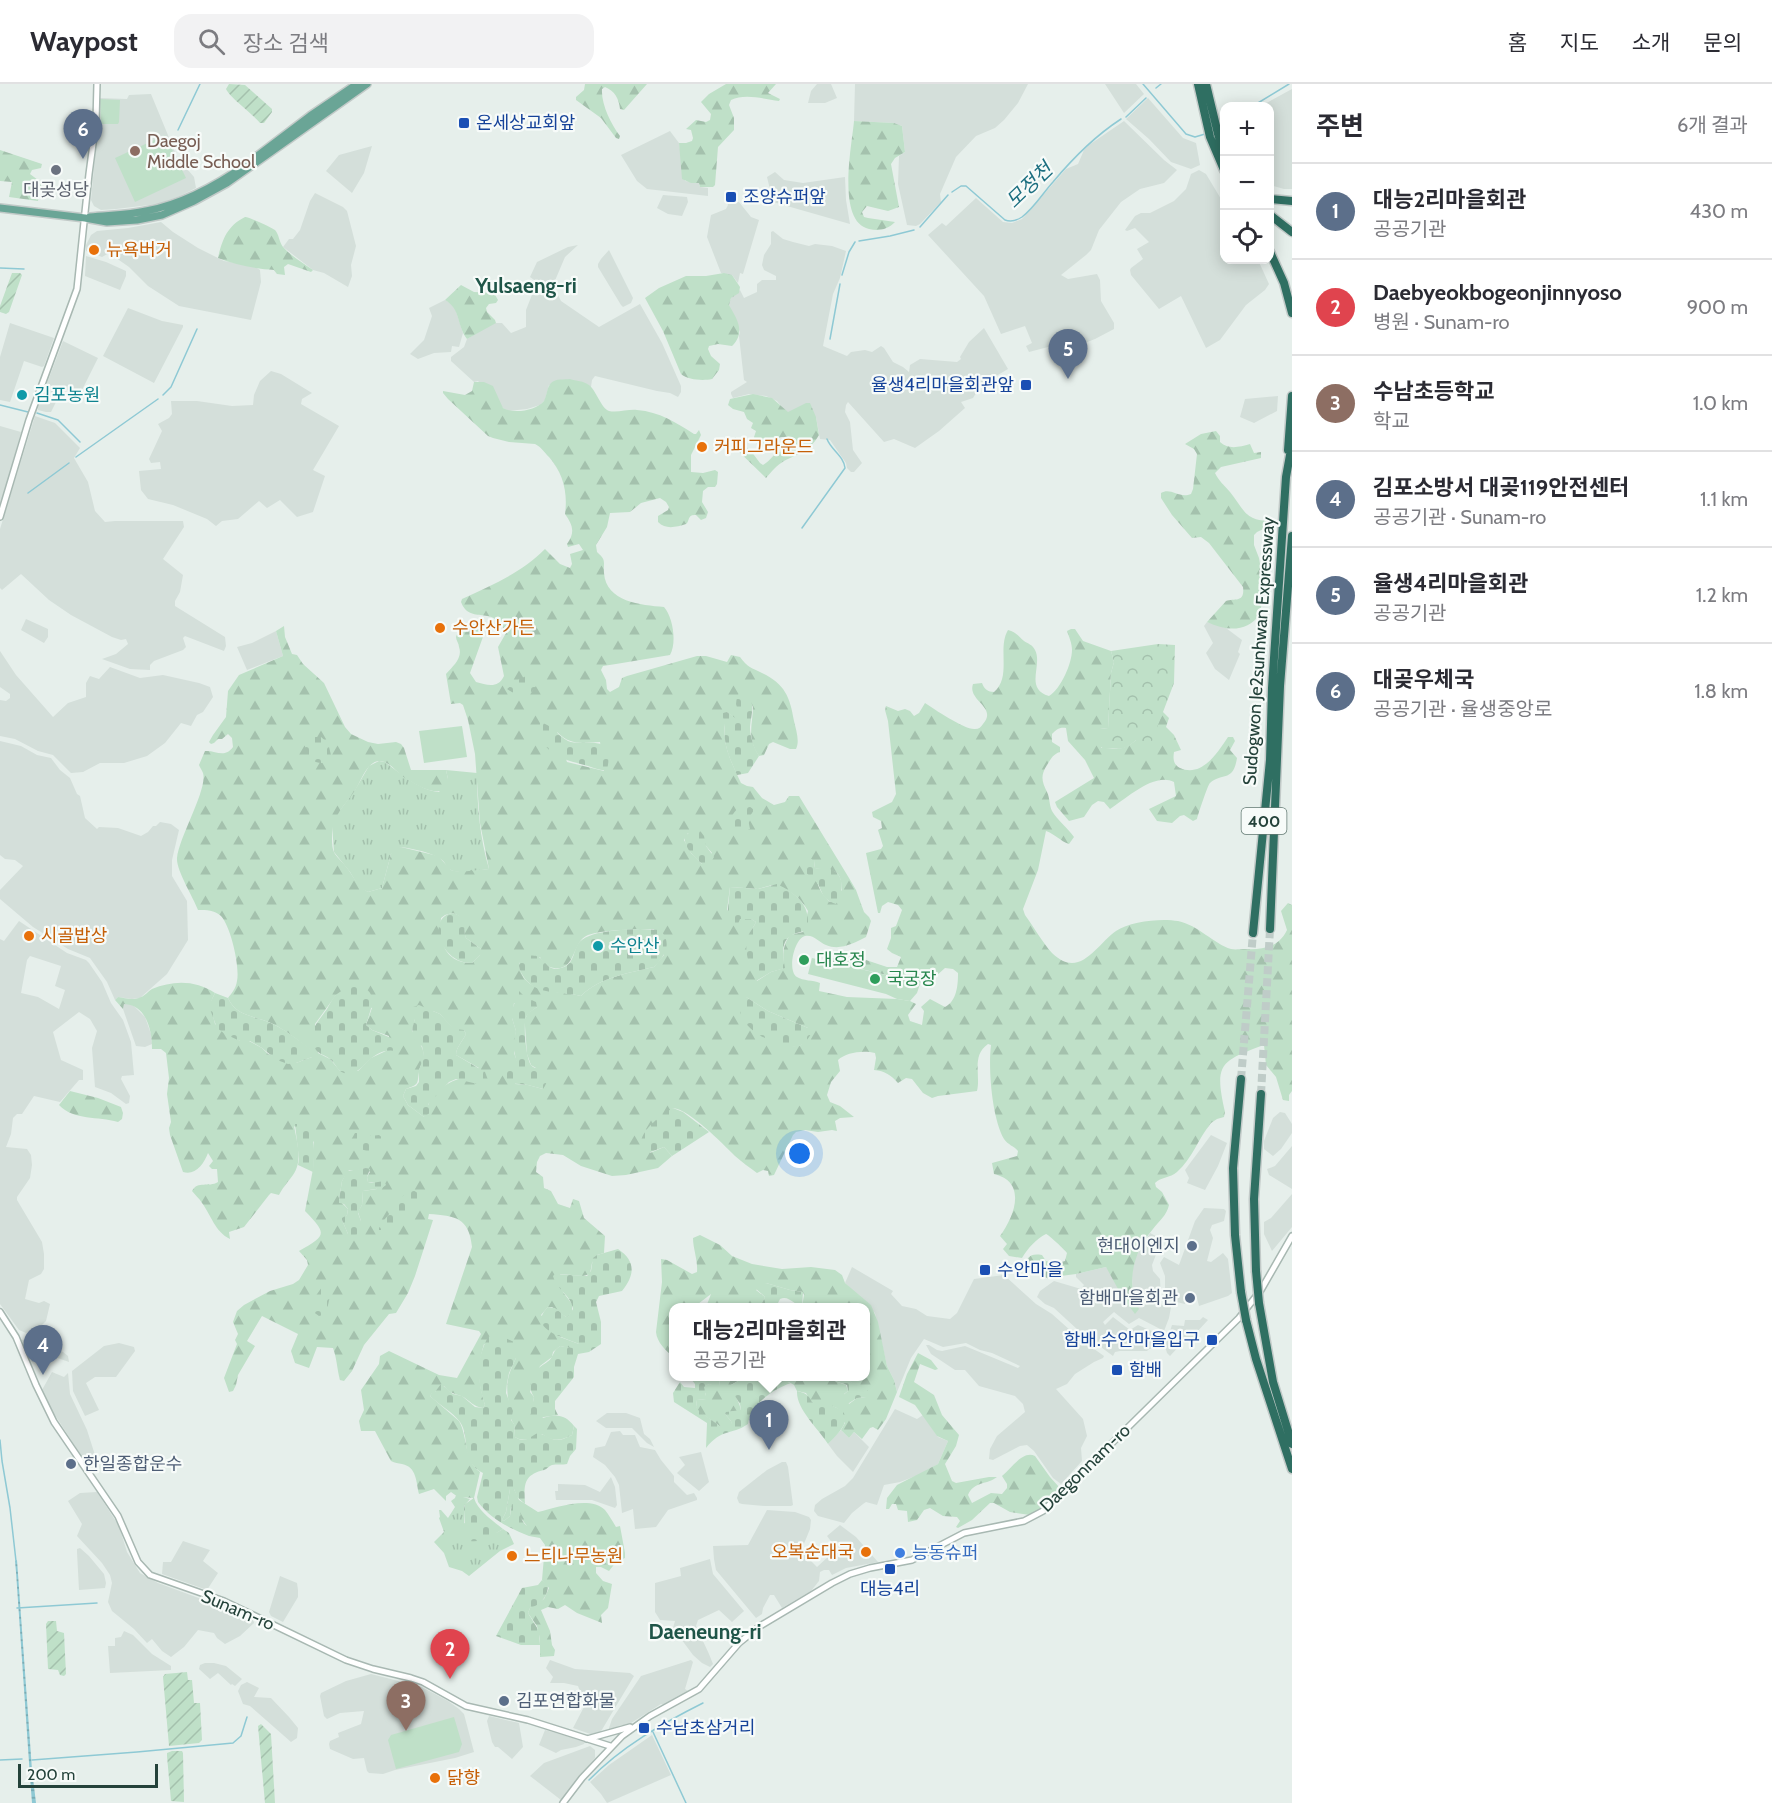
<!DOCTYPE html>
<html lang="ko">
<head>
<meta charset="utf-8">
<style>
	body { margin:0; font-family:Cabin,"Noto Sans KR",sans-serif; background:#f2f2f3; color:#2b2b33 }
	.controls { position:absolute; right:18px; top:18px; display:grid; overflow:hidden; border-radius:12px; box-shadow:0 3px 15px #0003 }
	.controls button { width:54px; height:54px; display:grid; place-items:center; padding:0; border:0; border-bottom:2px solid #e1e1e2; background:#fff; color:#2b2b33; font:30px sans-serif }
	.scale { position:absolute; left:18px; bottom:15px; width:140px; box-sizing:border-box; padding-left:6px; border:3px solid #24423a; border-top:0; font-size:16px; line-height:21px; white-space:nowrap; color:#24423a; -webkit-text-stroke:4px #f7fbf9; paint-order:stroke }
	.you { position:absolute; left:800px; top:1070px; width:21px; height:21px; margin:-15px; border:4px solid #fff; border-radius:50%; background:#1a73e8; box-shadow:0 0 0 9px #1a73e833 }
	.badge { display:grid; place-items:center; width:39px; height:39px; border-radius:50%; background:#d93025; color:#fff; font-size:20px; font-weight:700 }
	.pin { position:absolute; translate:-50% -50px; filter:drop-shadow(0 2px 3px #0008) }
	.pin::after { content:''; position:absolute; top:32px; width:21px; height:18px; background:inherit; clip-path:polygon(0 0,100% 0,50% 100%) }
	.popup { position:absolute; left:669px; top:1219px; width:201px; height:78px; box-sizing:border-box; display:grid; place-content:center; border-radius:12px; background:#fff; filter:drop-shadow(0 2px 4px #0005); font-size:20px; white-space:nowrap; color:#7c7c81 }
	.popup b { font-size:22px; color:#2b2b33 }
	.popup::after { content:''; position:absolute; left:50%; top:100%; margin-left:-12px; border:12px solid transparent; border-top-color:#fff }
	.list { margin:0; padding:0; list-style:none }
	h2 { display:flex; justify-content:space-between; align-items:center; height:78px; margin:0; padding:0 24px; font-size:26px }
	h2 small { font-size:20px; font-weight:400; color:#7c7c81 }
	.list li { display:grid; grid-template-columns:39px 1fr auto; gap:18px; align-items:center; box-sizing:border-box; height:96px; padding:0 24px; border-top:2px solid #e1e1e2 }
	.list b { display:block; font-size:22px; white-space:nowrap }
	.list p { margin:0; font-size:20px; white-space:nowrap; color:#7c7c81 }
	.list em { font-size:20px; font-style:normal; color:#7c7c81 }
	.icon { flex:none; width:33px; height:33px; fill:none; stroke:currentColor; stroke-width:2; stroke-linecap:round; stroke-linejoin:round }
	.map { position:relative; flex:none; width:1292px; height:1719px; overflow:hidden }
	header { display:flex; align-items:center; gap:36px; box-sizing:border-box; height:84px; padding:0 30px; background:#fff; border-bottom:2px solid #e1e1e2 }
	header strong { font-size:28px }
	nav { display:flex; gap:33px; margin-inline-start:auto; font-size:21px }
	.search { width:420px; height:54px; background:#f2f2f3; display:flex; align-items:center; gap:15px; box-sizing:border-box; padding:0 21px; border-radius:18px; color:#7c7c81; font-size:22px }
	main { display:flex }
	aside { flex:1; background:#fff }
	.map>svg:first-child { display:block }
</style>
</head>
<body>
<header>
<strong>Waypost</strong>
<div class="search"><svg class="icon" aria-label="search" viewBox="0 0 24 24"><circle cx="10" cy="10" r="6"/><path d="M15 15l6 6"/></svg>장소 검색</div>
<nav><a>홈</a><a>지도</a><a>소개</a><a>문의</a></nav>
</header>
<main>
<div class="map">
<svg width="1292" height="1719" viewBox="0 0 1292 1719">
	<defs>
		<pattern id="grass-tufts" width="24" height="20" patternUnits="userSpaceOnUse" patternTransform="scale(1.5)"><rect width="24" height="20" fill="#bfe0c8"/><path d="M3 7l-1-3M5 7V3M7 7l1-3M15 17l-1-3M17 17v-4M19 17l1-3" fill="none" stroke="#a4c1ad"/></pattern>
		<pattern id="forest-firs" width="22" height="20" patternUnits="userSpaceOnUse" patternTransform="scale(1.5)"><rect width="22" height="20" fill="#bfe0c8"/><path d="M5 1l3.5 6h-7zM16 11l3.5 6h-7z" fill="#a4c1ad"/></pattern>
		<pattern id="cemetery-stones" width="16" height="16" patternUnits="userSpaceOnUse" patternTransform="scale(1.5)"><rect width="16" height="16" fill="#bfe0c8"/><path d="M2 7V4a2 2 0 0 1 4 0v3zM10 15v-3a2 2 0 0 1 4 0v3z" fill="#a4c1ad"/></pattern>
		<pattern id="park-crowns" width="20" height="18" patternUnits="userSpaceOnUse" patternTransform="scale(1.5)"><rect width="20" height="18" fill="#bfe0c8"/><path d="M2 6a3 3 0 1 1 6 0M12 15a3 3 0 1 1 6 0" fill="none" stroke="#a4c1ad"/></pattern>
		<pattern id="garden-furrows" width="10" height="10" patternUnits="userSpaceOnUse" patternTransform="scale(1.5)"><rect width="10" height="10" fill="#bfe0c8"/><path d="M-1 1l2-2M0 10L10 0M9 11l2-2" fill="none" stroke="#a4c1ad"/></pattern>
		<pattern id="water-rules" width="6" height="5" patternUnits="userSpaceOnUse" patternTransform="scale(1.5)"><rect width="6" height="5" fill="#8ec9d4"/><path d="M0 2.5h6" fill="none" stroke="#74a5ad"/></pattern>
	</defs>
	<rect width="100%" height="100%" fill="#e6efeb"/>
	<path fill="#d4dfda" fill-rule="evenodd" d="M817 0H831L837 14 825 19H808L811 7Z
		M855 0H1028L1018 19 1004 36 995 44 976 52 956 73 940 110 941 118 920 140 916 142 907 141 898 100 899 72 905 68 902 42 894 39 854 37Z
		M1105 0H1136L1144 10 1124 29Z
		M1292 5V105H1284L1270 101V22H1261Z
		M151 10 177 73 194 93 196 104 180 112 158 120 116 125 101 126 94 122 91 116 98 39 99 14 127 15 129 11Z
		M1148 14 1183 54 1196 59 1200 81 1191 85 1171 78 1149 55 1126 35Z
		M1124 37 1164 76 1177 86 1164 99 1140 105 1121 118 1099 146 1091 166 1086 171 1061 191 1068 195 1097 190 1100 196 1101 217 1114 239V245L1095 255 1072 264 1051 265 1048 263 1029 268 1026 262 1032 259 1025 242 1001 250 984 212 928 151 942 139 946 142 976 114 1003 138 1012 139 1022 135 1066 85 1078 80 1084 66 1089 61Z
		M670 47 679 59 685 97 699 99 700 103 708 104V112L647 105 637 97 621 71Z
		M372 62 364 89 352 109 326 87 339 71Z
		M1199 86 1206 90 1224 120V176H1258L1269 200 1265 206 1246 221 1220 256 1206 264 1181 212 1159 225 1131 191 1130 186 1131 184 1143 175 1137 165 1149 158 1135 144 1127 147 1125 146 1135 132 1141 129H1150L1174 117 1186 105 1191 90Z
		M775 88 784 96 803 99 845 93 846 116 850 140 773 118 767 93Z
		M315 109 343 123 347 127 356 162 351 181 352 192 348 203 324 189 313 186 283 163 289 155H293L300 146 310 117Z
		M663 111 687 113 688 118 682 132 668 130 657 124Z
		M727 117 739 118 751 133 759 136 743 190 740 189 738 199 732 191 721 189 707 153 711 131 726 125 728 121Z
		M161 138 173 148 198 164 224 177 254 182 260 186 261 198 251 236 179 222 148 202 129 183 109 169 102 173 86 167V161L91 151 97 147 128 144Z
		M773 147 783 155 793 158 809 162 815 160 832 162 846 167 840 194 833 210 823 262 847 272 851 268 865 266 872 268 881 262 884 264 893 278 903 283 909 288 910 281 920 275 957 278 961 275 960 273 969 258 984 244 1008 285 981 301 973 314 961 318 965 324 939 347 915 364 894 355 884 358 848 318 846 321 845 328 850 338 853 366 862 379 854 388H851L847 384 846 379 830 356 820 355 816 333 786 328 777 317 766 312 749 310 733 314 731 310V308L747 298 744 296 739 252 740 248 729 221 731 214 740 206 744 214 757 208V200L762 196H776V192L764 186 762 181 764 171 771 160V148Z
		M578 161 565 173 551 206 558 211 561 217 599 243 640 220 662 259 681 302V308L678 313 670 309 657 307 595 292 592 296 591 303 587 300 549 301 545 316 540 321 527 325 508 327 503 324 478 297 474 298 451 277V273L464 263 467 255 493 239H502L511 249 526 243V226L537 198 530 193 537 178 568 163Z
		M609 166 633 214 631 219 623 223 621 221 598 183V180L601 175Z
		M86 172 106 178 126 187V192L120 206 85 192Z
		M445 216 454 221 463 249 459 263 452 262 451 268 434 269 418 275 410 270 424 256 432 232 429 224Z
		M128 224 162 237 183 241V243L154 299 103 272Z
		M10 239 54 254 44 282 42 283 24 277 10 318 0 316V273Z
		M63 257 98 274 79 312 63 304 51 328H46L38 326V323Z
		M271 287 281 290 312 309 302 315 301 320 339 342 313 386 325 392 313 428 297 433 280 416 267 424 259 417 238 435 222 437 216 442 207 435 173 421 148 415 141 406 139 387 161 385 160 378 151 379 149 375 162 347 158 340 169 334 172 330 171 317H197L232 322 253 321 254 311 260 297Z
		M1278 312 1277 327 1254 339 1240 333 1245 315Z
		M35 332 55 339 80 364 74 374 88 398 95 427 105 438 115 437H183L184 443 163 475 183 491 180 508 175 517V522L225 553 226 562 224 567 185 552 183 554 186 563 183 566 154 577 150 581V586L130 585 102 575 116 570 128 560 126 555 121 556 112 553 71 531 49 516 21 490 2 506 0 504V445Z
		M0 342 21 348 0 425Z
		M26 535 48 545V553L44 559 21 546Z
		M1207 538 1226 544 1242 556 1238 568 1240 570 1229 596 1215 585 1206 569 1213 559 1204 542Z
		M276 547 283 572 247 586 237 563 252 559Z
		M0 567 16 591 53 633 68 619 86 613V599L90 592 99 595 110 583 140 594 163 591 199 599 210 603 213 613 203 628 197 631 191 642 181 639 165 659 147 672 124 679H100L83 688 71 689 53 671 38 667 15 655 0 652V616L6 617 10 614V610L0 603Z
		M0 657 21 662 37 671 51 674 60 686 70 694 77 710 80 712 85 734 97 745 99 743 118 744 141 752 148 748 153 742H156L160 738 171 740 179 746 172 776V792L187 817 188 856 167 890 140 914 132 915 118 913 115 916 107 898 90 874 68 865 33 843 0 815V806L23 782 15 776 5 775 0 771Z
		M19 837 67 869 86 876 89 879 102 898 111 919 123 936 131 958 134 991 122 992 121 995 130 1012 129 1019 126 1020 111 1009 95 1003 92 964 97 947 90 935 79 928 53 948 61 976 83 986V996H79L60 1018 34 1012 22 1030H17L13 1034 11 1050 6 1063 27 1065 31 1071 32 1081 30 1094 17 1113V1116L42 1158 44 1170V1185L41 1190 29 1196 25 1215 39 1219 44 1217 50 1220 46 1237 38 1245 26 1249 19 1246 0 1220V855L4 857ZM30 872 61 882 55 902 65 906 59 925 38 913 21 909 27 876Z
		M127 919 134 922 145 933 151 950 152 960 145 963 136 962 123 925 124 920Z
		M1280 1028 1285 1029 1292 1040V1049L1281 1065 1273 1072 1264 1065V1057L1273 1034Z
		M1211 1051 1227 1059 1218 1082 1205 1106 1187 1099 1189 1094 1185 1086Z
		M1292 1062V1105L1269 1091 1267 1085 1275 1082Z
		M1292 1110V1143L1272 1167 1264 1150V1138L1271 1134Z
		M1204 1124 1224 1125 1226 1127 1224 1137 1212 1141 1210 1146 1213 1154 1207 1177 1211 1178 1223 1169 1228 1175 1232 1209 1228 1212 1199 1222 1197 1214 1187 1208 1185 1220 1168 1216 1165 1213V1192L1160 1179 1164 1173 1179 1181 1195 1137Z
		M1150 1149 1162 1155 1152 1181 1153 1187 1160 1195 1161 1219 1162 1221 1171 1223 1169 1234 1164 1247 1139 1234 1129 1240 1114 1228 1103 1238 1105 1241 1113 1233 1130 1246 1138 1241 1163 1252 1159 1264 1149 1265 1147 1267H1120L1115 1268 1113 1272 1078 1246 1054 1224 1045 1220 1037 1213 1040 1207 1054 1197 1081 1205 1084 1201 1076 1193V1190L1106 1183 1133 1214 1132 1191 1134 1176Z
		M852 1183 893 1207 891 1210 902 1222 916 1225 927 1232 950 1235 957 1229 974 1195 1004 1191 1036 1220 1052 1230 1080 1255 1104 1272 1103 1274 1094 1278 1075 1290 1067 1300 1056 1305 1083 1335 1087 1352 1081 1364 1082 1377 1061 1400 1053 1394 1034 1367 1027 1361 1020 1362 993 1376 989 1375 990 1365 997 1352 1025 1328 1023 1320 1015 1312 979 1302 965 1286H955L931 1270 926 1261H929L937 1266 942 1267 965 1262 1018 1284 1020 1282 992 1269 980 1266 966 1259 943 1263 924 1255 911 1274 897 1308 894 1296 887 1282 875 1229 845 1199Z
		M1203 1233 1208 1236 1195 1250 1194 1259H1182L1170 1272 1167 1269 1165 1262 1172 1241 1184 1242 1185 1236H1200Z
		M27 1255 63 1268 68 1272 69 1278 49 1271 32 1278 22 1256Z
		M119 1259 134 1263 135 1267 116 1293H95L86 1299 99 1326 85 1332 73 1307 72 1287 104 1262Z
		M52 1288 64 1293 68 1289 70 1310 87 1346 95 1371 94 1379 92 1380 86 1379 53 1328 42 1306Z
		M895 1325 917 1335 923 1331 938 1353 948 1357 938 1380 921 1390 900 1398 884 1401 877 1421 866 1418 863 1420 852 1429 844 1439 818 1432 814 1427 815 1421 822 1415 845 1402 853 1394Z
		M607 1329H626L640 1334 644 1350 650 1355 654 1363 647 1359 632 1344H606L596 1337Z
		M841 1346 849 1354 854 1348 869 1363 853 1388 837 1372 828 1360Z
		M620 1347 623 1351H635L640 1363 655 1366 661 1376 674 1392V1398L687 1411 694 1409 697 1414V1416L668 1426 656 1443 635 1445 633 1425 622 1429 619 1401 615 1393 605 1381 593 1373 595 1364 605 1362 611 1348Z
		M701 1368 709 1398 699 1407 677 1389 685 1381 679 1373Z
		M782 1378H786L788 1383 793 1421 791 1422H765L742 1420 739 1419 737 1414 739 1408 767 1386Z
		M611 1393 615 1403 617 1421 615 1424 592 1416H556L555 1407H558V1400L585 1401 600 1408Z
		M97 1408 119 1442 127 1468 140 1489 158 1499 245 1531 253 1535 254 1539 240 1552 225 1560 217 1554 214 1549 198 1546 184 1563 171 1573 162 1567 152 1555 147 1559 134 1545 112 1527 108 1518 112 1499 110 1491 102 1479 77 1452 82 1440 68 1417 80 1409Z
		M767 1426 795 1428 809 1433 811 1436 810 1445 801 1467 817 1483 830 1471 827 1466 833 1460 827 1452 840 1441 856 1453 878 1478 846 1484 832 1491 829 1486H824L820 1488 819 1497 811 1507 782 1524 774 1511H770L763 1524 762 1530 756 1534 716 1486 714 1475 713 1462 748 1461Z
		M183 1457 210 1466 203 1477 218 1489 207 1506 162 1490 163 1478H171Z
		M80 1464 89 1472 104 1490 106 1499 105 1504 79 1506 77 1468V1465Z
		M710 1475 713 1490 744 1527 732 1538 719 1526 698 1536 696 1542 709 1570 713 1580 710 1583 702 1579 693 1571 673 1544 675 1537 660 1536 655 1528V1499L681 1492 680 1484Z
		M280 1492 297 1499 298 1506V1513L283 1538 271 1532 269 1528Z
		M124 1547 133 1551 152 1570 171 1582V1586L110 1589 108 1562H115V1554L121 1553Z
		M550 1576 575 1585 630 1589 634 1592 600 1649 593 1651 573 1644 585 1621 578 1602 564 1599H550L553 1593 546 1584Z
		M691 1576 693 1578 685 1605 690 1608 664 1621 661 1620 628 1641H621L608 1647 612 1635 641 1592Z
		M205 1579H214L226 1582 242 1595 235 1602 232 1600 231 1601 218 1589 210 1595 199 1585 200 1581Z
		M371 1590 422 1603 448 1617 459 1625 464 1630 474 1668 455 1674 395 1686 383 1690 369 1689 367 1687 364 1674 353 1675 330 1665 329 1660 330 1657 339 1653 338 1649 361 1640 364 1627 340 1629 327 1635 324 1632 320 1612 321 1609 346 1597Z
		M247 1598 259 1604 254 1613 271 1614 289 1633 298 1644 297 1654 291 1658 250 1622 243 1620 238 1607 241 1601Z
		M489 1632 519 1639 523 1663 512 1675 498 1663H495L492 1658 487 1637Z
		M545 1646 556 1649 585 1658 584 1660 576 1663 561 1666 556 1669 539 1661Z
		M652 1651 671 1691 607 1719 601 1710 590 1698 609 1681Z
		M590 1662 595 1666V1674L561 1716 530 1692 544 1679Z"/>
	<path fill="url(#grass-tufts)" d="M379 677 385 678C401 690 419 706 439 708L448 695 446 686 477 689C477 722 480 754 489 785 479 786 461 791 451 786 446 784 446 779 442 776 432 768 413 765 401 763L391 770 382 804 368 808 360 804 356 798 350 788 334 768 332 741 335 733 355 706 369 682Z
		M456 1411 470 1415 464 1422V1439L496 1449 503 1445 509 1449 514 1460 500 1467 469 1492 462 1487 449 1483 444 1469 434 1458 444 1448 439 1434 440 1433 439 1426H441L448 1434 455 1423 451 1417 455 1414Z"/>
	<path fill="url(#forest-firs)" fill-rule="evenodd" d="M585 0H647L624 26 620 25C619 15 615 7 605 3L602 5C601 20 611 40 620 52L619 55 616 54 601 34 576 16V13L584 6Z
		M726 0H776L768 9 780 15 779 17C764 15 745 9 731 16L729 21 734 34V46L718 63 715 101 713 103H700L699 99H691L682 95 679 59H686L692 57 693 54 691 46 686 45 696 36 706 38 710 36 711 30 701 18 709 10Z
		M854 37 894 39 902 42 905 68 895 74 891 80 899 123 888 127 867 122 862 128 864 133 868 134 895 138C887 146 879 147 869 145 836 138 852 61 854 37Z
		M0 66 42 80 41 84 32 86 30 90 38 96 46 98 47 100H41L38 117 9 113 12 98 0 97Z
		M245 133C249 133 273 144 275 146 279 150 279 158 283 163 291 172 303 179 313 186L311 188 288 180 284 183 285 191 277 190 274 186C256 185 235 181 218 174 222 156 227 142 245 133Z
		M724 189 732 191 740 203 739 209 731 214 729 221C737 235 746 248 732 262L718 260 709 262 708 265 711 272 720 280 719 286 712 295C703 297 688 296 681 290L663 247 645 214 659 204 686 192H706Z
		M461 201 474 208 494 209 498 216 496 219 489 220 486 224 487 228 495 236 496 239 467 255C456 240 461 225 445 216Z
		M570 295C576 297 584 297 589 301 596 306 601 324 609 327 617 329 629 325 637 326 660 328 675 338 694 350H696L699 346 701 351 691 371V388L703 389 715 386 718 388 717 400 715 403H708L703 407 702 418 708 428 706 434 701 436 696 431C687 430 690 437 686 440 676 443 666 446 658 438V432L668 426 669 423 666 418 660 414 641 419 630 428 610 429 607 443 596 461 597 468C607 477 603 477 604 489 606 518 641 521 664 523 673 533 677 559 670 571L616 580 603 582 601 586 606 596 607 605 610 608 619 603 622 594 627 592 697 572H706L727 578 731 571 740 573C747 583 752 584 762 589 785 600 790 613 794 637 796 646 800 657 796 665H790L773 658 769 660 764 671 759 672C746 653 753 641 753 621L745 637H738L727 628C720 657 729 673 741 699L747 702 753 703 762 714 774 721 785 718 789 712H799L849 794 856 806 864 828 869 833 871 837 866 853C854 859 840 867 826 861 819 858 813 850 805 852 794 855 787 887 797 893 803 897 813 896 820 899L819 907 847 913 897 915 910 917 916 920 908 931 910 937 922 941 924 927 921 923 930 915 945 923C957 917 958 901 958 889L953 885 945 884 935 893 929 895 908 891 895 893 827 877 829 874H860L887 883H897L901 873 892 869 887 865 891 854V844L896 842 902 826 898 821 888 818 882 822 880 829H878L866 769 881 765 883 762 878 746 882 744 881 737 873 733 872 728 892 718 896 710 888 637 885 626 886 622 898 627 905 625 910 627 914 632 919 629 925 619C934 625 965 646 975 645 979 645 981 643 983 640 998 623 967 617 973 600L982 599C984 605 988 608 994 608 1012 593 997 564 1008 546 1016 548 1018 552 1024 557 1028 560 1032 560 1035 566 1043 581 1024 605 1049 612 1061 605 1072 579 1072 566 1072 559 1069 553 1067 547L1071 545H1075L1083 557 1111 567 1114 578 1111 589 1108 644 1100 645 1101 664C1118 664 1122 668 1136 656H1141L1157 642 1162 627 1169 634 1166 643 1174 651 1181 666 1174 668C1173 675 1173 680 1180 684 1202 694 1218 668 1228 653H1233L1235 657 1230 666 1237 674C1233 699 1222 688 1210 699 1208 700 1198 731 1197 735L1193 737 1184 731 1180 732 1172 739 1157 737 1149 725 1176 712 1174 698C1154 688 1126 715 1110 725L1104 718 1098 717 1092 721 1084 733 1069 737 1057 723 1055 718 1094 694 1085 676 1068 657 1066 644C1059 643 1056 646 1052 650V658L1060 663V668C1053 670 1051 675 1047 681 1040 692 1042 698 1047 708 1050 714 1049 721 1052 727 1057 736 1068 744 1074 753L1069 760C1060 757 1055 750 1046 747L1038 786 1023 825 1025 831C1034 843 1042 858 1052 869 1080 896 1096 861 1116 847 1130 837 1162 834 1178 837 1198 841 1214 860 1231 865 1235 866 1241 865 1245 865 1263 866 1279 863 1287 846L1281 827 1288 819 1292 821V1007L1289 1011V1017L1283 1016 1276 993 1266 981 1264 961C1220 977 1214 980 1225 1028L1224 1033 1217 1035 1211 1039C1198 1055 1192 1075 1177 1088 1170 1094 1161 1093 1155 1099L1156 1103 1162 1108 1169 1121C1167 1131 1159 1137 1153 1145 1134 1167 1125 1198 1139 1225L1135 1230 1123 1214 1106 1183 1076 1190 1053 1193 1049 1195 1037 1189 1029 1188 1022 1183C1029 1173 1029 1169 1042 1171L1046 1177C1053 1179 1058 1179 1065 1177L1067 1169C1065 1166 1049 1151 1046 1150 1036 1155 1028 1164 1022 1174L1009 1172 1003 1165 1007 1160 1000 1152C1014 1133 1028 1098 994 1090L992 1079 1017 1072 1018 1067C1014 1062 1008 1061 1004 1055 992 1034 988 985 991 961L988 960C971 972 981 991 977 1007L938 1012 932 1014 923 1009 912 995 906 994 898 999C891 991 885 987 874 986L876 974 875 969C864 966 846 968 838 976L840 987 831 998 827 1011 830 1018 840 1022 854 1033 840 1034 835 1037 837 1047 832 1046 818 1048 805 1046 796 1048 793 1051 774 1091 769 1092 768 1087 763 1086 757 1089C750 1084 742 1078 735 1072 722 1059 690 1026 673 1024L650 1069 664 1063 672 1072 658 1084 626 1091 612 1092 581 1082 563 1071 546 1069 540 1072 537 1078 536 1088 543 1093 544 1104 551 1107 558 1120 570 1124 573 1115 579 1117 584 1134 605 1152 604 1169 597 1171 592 1179 590 1190 583 1192 560 1190 563 1208 572 1220V1228L568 1233H566L552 1223H548L541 1231 560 1253 579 1260V1266L560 1262 553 1268 552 1273 540 1282 530 1308 534 1313 533 1318 543 1334C556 1329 566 1331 574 1342L572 1351C560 1357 554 1358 542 1350 533 1354 524 1359 515 1353L514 1340C510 1335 511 1333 510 1326 506 1302 505 1297 516 1274L484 1260C477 1284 478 1297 485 1321L483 1324C473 1323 470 1316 461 1312 453 1309 449 1309 444 1302L435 1308 432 1309 430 1312 459 1337C468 1353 464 1377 480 1388L474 1414 458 1413 451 1408 446 1412V1417L434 1405 419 1410C416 1398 417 1383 402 1380 398 1379 395 1379 391 1377L375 1347H361L359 1337 364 1326 361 1306 379 1280 380 1272 389 1267 439 1291 457 1294 481 1250 479 1247 446 1240 472 1163C469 1133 455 1132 429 1130L428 1135 433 1136 415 1192 408 1209 396 1229 389 1230 364 1261 352 1287 344 1297 340 1296C337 1285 337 1275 333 1264L317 1263 309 1284 295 1279 291 1267 298 1250 262 1232 247 1257 255 1262 238 1291 236 1301 233 1307 229 1308 224 1294 237 1260 235 1256 238 1250 233 1238 237 1227 244 1221 270 1207 293 1200 299 1196 308 1181 307 1176 299 1167C327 1151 327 1150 305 1127L313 1085 314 1058 294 1042C297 1058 303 1077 293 1091 288 1098 283 1103 279 1111L271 1109 269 1111 244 1143 229 1148 230 1155C215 1148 211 1131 202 1119 199 1114 195 1111 192 1107 198 1096 208 1104 218 1098L217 1085H212L209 1082 213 1077 208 1069C204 1080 195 1092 183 1088L170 1051 169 1044 171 1038 167 1010 169 994 166 969 161 965H152C152 947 147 921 124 920L123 925 115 916 118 913C125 914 134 917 141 913 145 912 148 907 152 905 173 896 196 896 215 909 207 924 212 925 215 940L240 957H249L262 964 268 970 296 979 312 973V967C300 958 287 947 273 940 257 932 236 933 228 914 232 909 236 904 237 897 240 883 231 843 221 832 214 826 207 826 198 826 193 813 176 786 177 774 179 753 208 705 203 689 202 686 200 684 199 681L205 667C216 666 224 675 233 663L232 654 228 650 222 655H218L214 659 211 660 209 658 213 651 226 633 228 607 239 591 283 572 276 547 284 542 285 553 292 570 297 571 303 580 324 599 345 643 351 650 368 658 378 660 396 658 401 660 404 664 411 686H446L448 695 447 705C434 712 416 701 405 694 397 689 389 676 378 677 367 679 361 696 356 705 345 722 332 731 332 752 332 759 332 765 335 770 338 775 344 779 347 784 354 793 357 802 368 808L382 804 391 770 393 765 401 763 438 772 451 786 459 788 489 785 480 739 475 670 468 636 463 621 460 619 451 620 446 590C453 582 463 574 459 563 459 560 456 556 456 553 457 547 466 544 469 538L474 536 476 537 478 545 483 547 484 550 470 589 476 598C487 601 498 605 504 592L498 563 506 549C494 519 470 542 461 518L462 515C493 500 520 490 545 465L560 480 570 484 572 480 570 470 583 466 579 460 568 463 567 460C576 448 572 440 565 430 568 408 563 389 549 373 544 368 541 363 535 360L509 358 493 354 488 352 448 315 443 309V307L465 311 472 307 474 298H484L493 302 503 324C513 330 536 327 544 317 547 311 547 303 551 299 556 294 564 296 570 295ZM557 648C571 662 582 659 600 658L604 687 567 678ZM688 749 706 762 712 769 702 780 691 769 684 756ZM814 776 815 784C831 787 841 782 842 806L830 818C817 806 815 794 814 776ZM772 801C787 803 801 814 808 827L803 848 790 851C782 862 783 872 784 884L771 888 757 897C750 882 744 868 749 852 750 847 754 843 756 838L751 835H740L727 826 730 803 758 805ZM452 829C467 833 462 842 466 854L481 865 480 871 472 879C444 879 439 857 441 834L445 831ZM640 845H654L664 871 654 883C629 889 600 893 581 912 559 906 521 911 519 879L540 873C543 879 547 883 554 884 577 887 571 858 588 851 604 846 624 846 640 845ZM336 911 372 924 366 941 372 946 389 952 388 966 371 974 358 987H340L330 975 318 969 315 940ZM746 913 768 927 808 944 801 961 791 963ZM514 919 537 923 528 929 525 935V942L527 970 531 981 536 984 543 1005 528 1001 515 1000 518 980 514 969 516 947 512 934ZM433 927 440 930 454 946H464L466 950C463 957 456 963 456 971L479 984 464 995C453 993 433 1009 429 1019 427 1023 426 1029 424 1033L408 1021 403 1012 406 1005C419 1000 417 1001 419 988 419 983 423 979 424 974 425 965 417 955 412 947L415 935ZM366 1084 370 1088 367 1093 368 1098 376 1099 377 1105 363 1107 362 1121 358 1128 361 1137 348 1150 342 1136 347 1131 348 1125 339 1116 342 1097 349 1086H358Z
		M753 310 772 314 788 328 806 319H810L816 333 819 351C809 368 800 369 784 377 777 381 771 388 766 394L732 361 735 353 751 367 760 379 763 381C772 376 772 369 783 367L789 358 787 354C778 351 777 356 772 362L758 363 754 353 756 347 751 344 753 339 747 335 744 328 733 325 728 321 730 315Z
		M1216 347 1220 352V358C1229 366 1239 363 1250 360L1254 369 1261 368V374L1221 383 1215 389C1218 396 1225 402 1230 408 1245 427 1245 437 1272 437V441L1257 448 1254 451V461L1259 474 1264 504 1260 530C1247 549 1226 547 1207 538L1226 517C1235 514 1245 519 1243 503L1209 459 1201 453 1192 454 1172 431 1161 414V409C1171 403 1179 415 1191 410L1193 405 1197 370 1194 365 1185 360 1201 350Z
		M70 1007 98 1014 121 1023 123 1029 122 1035 118 1038C98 1032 74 1037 59 1021Z
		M700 1151 720 1161 732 1172 752 1180 782 1185 811 1183 835 1186 842 1191 845 1199 871 1221 878 1238 887 1282 894 1296 897 1308 886 1335 878 1346 873 1343 870 1344 862 1355 854 1348 849 1354 841 1346 845 1339C840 1312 825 1329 812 1318 809 1315 808 1312 806 1309L797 1307 794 1301 789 1298 772 1303 777 1293H823L846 1301 848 1307 844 1310 849 1320 857 1314 866 1313 851 1298 850 1293 865 1292V1224L802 1223 804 1211 803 1208 790 1206 766 1199 756 1206 765 1213 760 1223H706L711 1210 698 1220 704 1223 673 1224V1273C666 1266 657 1259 656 1248L662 1198 661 1175 667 1176 692 1190 697 1188C698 1176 693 1165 693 1154Z
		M918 1269 931 1276 938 1285 935 1286 920 1280 914 1298 934 1311 942 1331 959 1351 956 1362 945 1380 952 1397 956 1399 989 1393H997C987 1401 974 1397 968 1411L972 1419 991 1409 1002 1410 1007 1404V1400L1002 1392C1012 1384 1023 1366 1035 1372L1050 1393 1059 1403V1408L1046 1421 1030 1431 1010 1428 994 1419H990L972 1436 958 1444 956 1443 960 1437 957 1433 943 1432 930 1424 924 1426 917 1436 908 1438 907 1427 898 1426 896 1420H892L889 1425H886L887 1414 897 1401 938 1380 948 1357 937 1352 915 1321 899 1313 907 1290Z
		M720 1293H743V1294L731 1301C734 1310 740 1319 741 1327L727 1328 725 1330 731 1337 733 1343H721L697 1326 696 1323 697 1316 706 1315V1311L703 1303 709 1300 719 1302Z
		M510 1405H514L519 1416 538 1428C555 1424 590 1411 605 1426 609 1431 613 1438 616 1443L620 1442 625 1469V1474L616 1478 609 1487 601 1483H596V1489L603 1497 612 1500 608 1524 601 1531 602 1539 577 1529 565 1521 558 1525 548 1523 541 1526 550 1547 552 1561 555 1566 554 1572 540 1573V1555L537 1542 528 1529 530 1524 544 1515 549 1504 542 1496 545 1461 540 1454 529 1452 527 1442 520 1433V1429L511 1423 510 1432 504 1437 502 1436 506 1428Z"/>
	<path fill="url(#cemetery-stones)" d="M532 589H537C540 611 523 616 507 605L516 597Z
		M741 608C758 615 751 629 750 643 750 653 754 664 759 672L748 689 737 691C730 675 723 660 725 644 725 638 722 634 723 629L727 628 738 636H745L746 633 739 630 736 620 737 612Z
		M540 638C552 641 558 652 568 657 582 663 606 651 608 671 609 677 608 681 607 686 600 687 595 684 588 682 562 675 539 671 540 638Z
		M311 653H321L328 659 331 671 324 679C313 680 303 671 306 659Z
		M744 720H747L754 726 748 735 750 745 743 748 735 747 730 741C730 731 736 725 744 720Z
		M695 744H698L704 752 706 762 714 773 710 780H702C694 772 683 763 685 752Z
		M812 775 815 784C820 785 825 783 830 785 846 790 843 810 836 820 820 814 824 809 817 799 813 793 807 791 803 785L807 776Z
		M777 800C797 810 812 822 807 846 802 848 797 848 792 851 780 857 783 873 785 884L771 888 756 897C750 883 743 867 748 852 750 847 754 843 756 838L751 835H740L738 840 729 839 727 835 730 803 758 805Z
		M452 829C469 833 462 842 466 854L481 865 482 869 472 879C441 880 426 834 452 829Z
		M640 845 660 846C673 859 665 872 654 883 629 889 600 893 581 912 566 908 540 911 528 898 524 894 520 888 519 882 519 874 529 870 536 872 546 874 546 890 564 883 574 879 573 868 578 860 587 846 624 846 640 845Z
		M354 902C381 904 371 924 366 941L372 946 396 956V967C368 962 364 995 344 989 337 987 336 980 331 976 325 970 317 971 314 962 307 947 319 937 327 925 330 920 333 913 337 910 342 906 348 904 354 902Z
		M519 907 525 913 536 918 537 923C533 926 529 928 526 933 523 941 526 974 531 981 535 986 540 984 545 984 549 992 548 998 543 1005L528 1001 509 999 506 995 508 983 511 980H517L513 962 516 947 512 934V926Z
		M215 909 228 914C236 933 257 932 273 940 287 947 300 957 313 967L312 973 296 979 288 980 277 976 262 964 250 957H240L225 950 217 944 210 925V919Z
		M742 913H746L768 927 808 944 812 948C809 954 805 959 799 962 789 965 780 961 771 957 752 949 737 936 739 914Z
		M419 921 440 930 454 945 464 946 466 950C463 957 456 963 456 971L485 988 488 996 482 1001 456 995 449 998 429 1019 428 1021 431 1028 424 1033 408 1021 403 1012 406 1005 416 1002 419 998V986L424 972 422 962C410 955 411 947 415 935 410 932 408 930 410 924Z
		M673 1024 683 1028 709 1048 672 1072 664 1063 645 1070C630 1054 659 1032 673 1024Z
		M295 1040H305C317 1052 314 1073 313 1088L298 1081 299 1075Z
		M355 1049H363L371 1052 379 1051 385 1056 384 1061C374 1073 360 1067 351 1056Z
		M366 1084 370 1085 367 1093 368 1098 372 1099 384 1097 386 1101 382 1104 363 1107 362 1121 358 1129 361 1137 360 1150 350 1152 348 1150 342 1136V1134L347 1131 348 1125 344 1120 339 1119V1116L342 1097 347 1087Z
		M411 1105 422 1111 421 1116 386 1146H379V1142L390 1129 392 1122Z
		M618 1165C636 1177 635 1191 622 1207L599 1212 596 1218 601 1238V1260L589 1268 578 1270 574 1283V1293L555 1317V1325L558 1331 537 1334 531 1330 528 1325 533 1318 534 1313C527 1303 531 1290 540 1283 543 1280 549 1278 551 1274 555 1268 554 1266 560 1262L579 1265V1260C564 1253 526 1245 548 1223L555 1224 566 1233H568L573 1225C571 1211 556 1205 553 1192L555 1190 587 1192 591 1187 593 1174 597 1171Z
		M766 1199 790 1206 803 1208 802 1223C794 1221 789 1211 780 1215L776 1223H760L765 1213 755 1204 757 1200Z
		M322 1203 327 1204 330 1212 326 1230 319 1232 312 1227 310 1220Z
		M493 1251H499L514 1258 516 1263V1274L509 1289 507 1299 506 1309 513 1327 511 1336 514 1340 515 1353C525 1360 529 1353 538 1349 556 1354 552 1361 572 1351L574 1342 577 1345 576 1365 570 1372 567 1380C563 1381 556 1380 552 1381 549 1382 547 1385 544 1386 523 1391 524 1401 525 1420L517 1413 514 1405H510L506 1428 502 1436 504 1437 510 1432 512 1420H514L520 1426C521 1435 522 1440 531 1444L529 1452C509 1444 492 1436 478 1418L477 1413 483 1389C459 1377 471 1354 460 1338 453 1328 439 1321 430 1312L432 1308H435L441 1300 453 1310 462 1312 475 1323 483 1324 485 1321C477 1295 475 1278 488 1253Z
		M743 1292 777 1293 774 1302 782 1297 791 1299C773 1305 750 1321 748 1340 730 1352 722 1344 706 1364L707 1339 674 1318 673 1309 680 1298 684 1303 695 1304V1300L691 1295 692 1293H720L719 1302 717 1303 709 1300 704 1303 706 1312V1315L697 1316 696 1323 698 1326 721 1343H732L731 1337 725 1330 726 1328 741 1326 740 1320 730 1304 731 1301 743 1294Z
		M823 1293H850L851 1298 866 1304 869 1309 866 1313 857 1314 846 1321 842 1316V1312L848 1307 847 1301Z
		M797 1307C805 1309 808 1310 812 1318 819 1321 826 1320 832 1322 859 1330 839 1349 828 1360 818 1344 796 1325 797 1307Z
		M474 1414C478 1427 492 1436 503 1445 493 1451 482 1459 470 1457L465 1444 464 1425 465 1420Z
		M542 1496 548 1501C548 1512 541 1521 530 1524L528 1529 539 1547 540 1561H521L496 1552 522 1504 538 1501Z"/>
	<path fill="url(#park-crowns)" d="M1158 560 1175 561 1174 599 1152 657 1146 659 1141 656H1136C1127 664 1123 666 1112 664 1105 664 1103 666 1097 660L1100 645 1108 644 1111 589 1114 578 1111 567Z"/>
	<path fill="url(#garden-furrows)" d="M229 0 245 1 272 25V28L264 39H260C252 29 230 14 226 5Z
		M12 189H20L22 191 9 228 6 230 0 228V222Z
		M48 1537H56L57 1547 64 1549 66 1590 64 1592 60 1591 58 1586 48 1585 46 1540Z
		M187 1588 188 1596H192L194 1619H200L202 1656 199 1659 169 1662 163 1593 165 1590Z
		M261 1640 271 1650 275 1719H265L258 1642Z
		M172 1667H182L183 1669 184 1718 171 1717 167 1672V1669Z"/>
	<path fill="#bfe0c8" d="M100 15 120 16 119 38 118 40H101Z
		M165 51 186 94 135 118 115 74Z
		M462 642 467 673 424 679 419 647Z
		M812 874 895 893 908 891 922 894 917 909 910 917 897 915 886 910 808 890Z
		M454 1633 462 1660 459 1668 396 1685 388 1656 391 1651Z"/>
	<path fill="url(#water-rules)" d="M17 1476 32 1686 36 1719H32L30 1693 16 1488 15 1477Z"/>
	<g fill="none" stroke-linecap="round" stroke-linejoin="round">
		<path stroke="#8ec9d4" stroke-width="1.5" d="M1143 0 1186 50 1195 53 1205 50
			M1156 4 1161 0
			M1253 22 1289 0
			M1126 33 1146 14
			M1220 42 1224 40
			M178 46 200 0
			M952 108 961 102H966L1005 136C1011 138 1016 137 1022 133 1034 124 1043 109 1053 98 1073 74 1095 52 1121 35
			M920 143 948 111
			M859 157 890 152 914 146
			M0 184 24 185
			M842 191 849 168 855 158
			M830 255 840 200
			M163 311 171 303 197 245
			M0 321 28 328
			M37 329 58 336 80 358
			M76 373 158 315
			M28 409 69 379
			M802 444 845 384C844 372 831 366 827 355
			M0 1356 2 1377 10 1424 16 1477
			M17 1524 97 1519
			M653 1648 686 1719
			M0 1676 22 1675
			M32 1676 137 1668 233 1659 241 1652 247 1633
			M589 1696C621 1663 663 1639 703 1619"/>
		<path stroke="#bfccc8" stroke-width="8" stroke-dasharray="8 4" stroke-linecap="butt" d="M1241 995 1253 849
			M1261 1010 1270 845"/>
		<g stroke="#a8b8b2" stroke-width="8">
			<path id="minor" d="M0 433 29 336 77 205 89 90 96 37 97 0
				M0 1228 16 1253 36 1301 54 1338 118 1432 138 1478 150 1491 224 1517 346 1576 373 1585 411 1594 423 1598 466 1622 528 1636 610 1662
				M587 1655 630 1643
				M563 1719 582 1694 622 1652 650 1632 699 1605 739 1559 760 1542 832 1499 850 1490 870 1484 912 1476 964 1449 1024 1437 1043 1427 1239 1234 1261 1206 1292 1152"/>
		</g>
		<g stroke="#c2cac8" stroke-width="10">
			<path id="major" d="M256 73 310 32 357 0
				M0 124 85 134 107 138 137 136 162 131 194 117 227 99 367 0
				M90 133C109 131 128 131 146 127 183 120 216 102 247 80"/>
		</g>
		<g stroke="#c2cac8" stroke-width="11">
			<path id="highway" d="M1198 0 1210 53 1224 86
				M1206 0 1218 50 1224 71
				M1270 115 1292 117
				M1270 131 1292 148
				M1270 168 1284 199 1292 229
				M1288 366 1292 312
				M1270 845 1280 602 1292 452
				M1253 849 1270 676 1272 604 1286 393 1292 360
				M1256 1187 1254 1115 1261 1010
				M1241 1208 1235 1151 1233 1084 1241 995
				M1259 1219 1273 1298 1292 1360
				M1246 1236 1256 1275 1292 1385"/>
		</g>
		<use href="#minor" stroke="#fff" stroke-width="5"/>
		<use href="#major" stroke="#6aa596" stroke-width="7"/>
		<use href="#highway" stroke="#2f6f62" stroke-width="8"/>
		<g stroke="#c2cac8" stroke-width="11" stroke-linecap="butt">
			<path id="highway-bridge" d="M1256 1187 1259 1219
				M1241 1208 1246 1236"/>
		</g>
		<use href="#highway-bridge" stroke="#2f6f62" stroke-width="8"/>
	</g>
	<g fill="#1a4fb4" stroke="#f7fbf9" stroke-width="2">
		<rect x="458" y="33" width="12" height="12" rx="3"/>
		<rect x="725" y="107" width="12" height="12" rx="3"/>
		<rect x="1020" y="295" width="12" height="12" rx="3"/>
		<rect x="979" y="1180" width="12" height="12" rx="3"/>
		<rect x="1206" y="1250" width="12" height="12" rx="3"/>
		<rect x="1111" y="1280" width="12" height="12" rx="3"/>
		<rect x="884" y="1479" width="12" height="12" rx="3"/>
		<rect x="638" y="1638" width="12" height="12" rx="3"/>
	</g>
	<circle fill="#8d6e63" stroke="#f7fbf9" stroke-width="2" cx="135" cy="67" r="6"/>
	<circle fill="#6b7280" stroke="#f7fbf9" stroke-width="2" cx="56" cy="86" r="6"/>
	<g fill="#e8710a" stroke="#f7fbf9" stroke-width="2">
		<circle cx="94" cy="166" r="6"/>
		<circle cx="702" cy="363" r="6"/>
		<circle cx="440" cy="544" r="6"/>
		<circle cx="29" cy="852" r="6"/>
		<circle cx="866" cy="1468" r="6"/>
		<circle cx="512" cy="1472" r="6"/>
		<circle cx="435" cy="1694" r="6"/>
	</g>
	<g fill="#0f9aa8" stroke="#f7fbf9" stroke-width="2">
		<circle cx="22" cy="311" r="6"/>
		<circle cx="598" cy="862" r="6"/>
	</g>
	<g fill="#2e9e5b" stroke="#f7fbf9" stroke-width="2">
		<circle cx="804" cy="876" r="6"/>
		<circle cx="875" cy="895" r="6"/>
	</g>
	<g fill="#5c6f8a" stroke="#f7fbf9" stroke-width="2">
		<circle cx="1192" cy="1162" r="6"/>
		<circle cx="1190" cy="1214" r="6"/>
		<circle cx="71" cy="1380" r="6"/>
		<circle cx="504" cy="1617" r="6"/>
	</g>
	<circle fill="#3f7fe0" stroke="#f7fbf9" stroke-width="2" cx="900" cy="1469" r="6"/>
	<g text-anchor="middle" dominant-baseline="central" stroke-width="4.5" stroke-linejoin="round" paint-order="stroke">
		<rect fill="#f7fbf9" stroke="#637a73" stroke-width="1.5" x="1241.5" y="724" width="45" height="26" rx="4.5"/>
		<g font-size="16" font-weight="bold" fill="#24423a">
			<text x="1264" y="737">400</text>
		</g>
		<g font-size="18" fill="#164399" stroke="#f7fbf9" text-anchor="start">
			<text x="476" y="39">온세상교회앞</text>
			<text x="743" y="113">조양슈퍼앞</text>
			<text x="1014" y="301" text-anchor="end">율생4리마을회관앞</text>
			<text x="997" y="1186">수안마을</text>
			<text x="1200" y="1256" text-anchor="end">함배.수안마을입구</text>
			<text x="1129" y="1286">함배</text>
			<text x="890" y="1505" text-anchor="middle">대능4리</text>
			<text x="656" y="1644">수남초삼거리</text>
		</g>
		<g font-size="18" fill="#785e54" stroke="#f7fbf9" text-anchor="start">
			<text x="147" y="57">Daegoj<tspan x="147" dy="21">Middle School</tspan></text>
		</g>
		<g font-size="18" fill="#5b616d" stroke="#f7fbf9">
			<text x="56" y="106">대곶성당</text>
		</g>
		<g font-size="18" fill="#c56008" stroke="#f7fbf9" text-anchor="start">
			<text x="106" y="166">뉴욕버거</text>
			<text x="714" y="363">커피그라운드</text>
			<text x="452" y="544">수안산가든</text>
			<text x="41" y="852">시골밥상</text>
			<text x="854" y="1468" text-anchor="end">오복순대국</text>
			<text x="524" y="1472">느티나무농원</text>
			<text x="447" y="1694">닭향</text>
		</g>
		<g font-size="18" fill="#0d838f" stroke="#f7fbf9" text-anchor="start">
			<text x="34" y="311">김포농원</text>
			<text x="610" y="862">수안산</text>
		</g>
		<g font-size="18" fill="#24423a" stroke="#f7fbf9">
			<text transform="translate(1259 567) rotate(-86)">Sudogwon Je2sunhwan Expressway</text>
			<text transform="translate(1085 1384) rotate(-44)">Daegonnam-ro</text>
			<text transform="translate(238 1526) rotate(23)">Sunam-ro</text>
		</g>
		<g font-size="18" fill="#27864d" stroke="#f7fbf9" text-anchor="start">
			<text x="816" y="876">대호정</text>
			<text x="887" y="895">국궁장</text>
		</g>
		<g font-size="18" fill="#4e5e75" stroke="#f7fbf9" text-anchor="end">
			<text x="1180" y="1162">현대이엔지</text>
			<text x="1178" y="1214">함배마을회관</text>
			<text x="83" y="1380" text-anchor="start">한일종합운수</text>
			<text x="516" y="1617" text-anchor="start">김포연합화물</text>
		</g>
		<g font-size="18" fill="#366cbe" stroke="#f7fbf9" text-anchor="start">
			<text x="912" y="1469">능동슈퍼</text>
		</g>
		<g font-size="20" font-style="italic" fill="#1c6f80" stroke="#f7fbf9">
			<text transform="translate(1029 101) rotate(-44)">모정천</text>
		</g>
		<g font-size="21" font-weight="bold" fill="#1f5548" stroke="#f7fbf9">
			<text x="526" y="201">Yulsaeng-ri</text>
			<text x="705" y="1547">Daeneung-ri</text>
		</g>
	</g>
</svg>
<div class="controls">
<button>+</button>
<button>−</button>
<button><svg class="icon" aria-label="locate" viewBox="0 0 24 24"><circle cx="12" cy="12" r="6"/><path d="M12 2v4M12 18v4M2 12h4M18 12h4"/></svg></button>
</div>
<div class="scale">200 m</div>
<div class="you"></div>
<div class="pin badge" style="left:769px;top:1366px;background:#5c6f8a">1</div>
<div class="popup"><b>대능2리마을회관</b>공공기관</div>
<div class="pin badge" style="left:450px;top:1595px;background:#e0444e">2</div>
<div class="pin badge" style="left:406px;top:1647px;background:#8d6e63">3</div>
<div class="pin badge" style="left:43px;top:1291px;background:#5c6f8a">4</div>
<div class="pin badge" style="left:1068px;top:295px;background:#5c6f8a">5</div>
<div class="pin badge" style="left:83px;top:75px;background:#5c6f8a">6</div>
</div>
<aside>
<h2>주변<small>6개 결과</small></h2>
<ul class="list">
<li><span class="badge" style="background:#5c6f8a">1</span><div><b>대능2리마을회관</b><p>공공기관</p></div><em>430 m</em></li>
<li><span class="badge" style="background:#e0444e">2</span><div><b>Daebyeokbogeonjinnyoso</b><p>병원 · Sunam-ro</p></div><em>900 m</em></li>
<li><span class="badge" style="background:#8d6e63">3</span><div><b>수남초등학교</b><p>학교</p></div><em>1.0 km</em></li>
<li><span class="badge" style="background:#5c6f8a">4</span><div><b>김포소방서 대곶119안전센터</b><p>공공기관 · Sunam-ro</p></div><em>1.1 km</em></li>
<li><span class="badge" style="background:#5c6f8a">5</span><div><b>율생4리마을회관</b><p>공공기관</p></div><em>1.2 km</em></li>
<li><span class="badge" style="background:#5c6f8a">6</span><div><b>대곶우체국</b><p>공공기관 · 율생중앙로</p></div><em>1.8 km</em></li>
</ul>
</aside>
</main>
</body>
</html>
